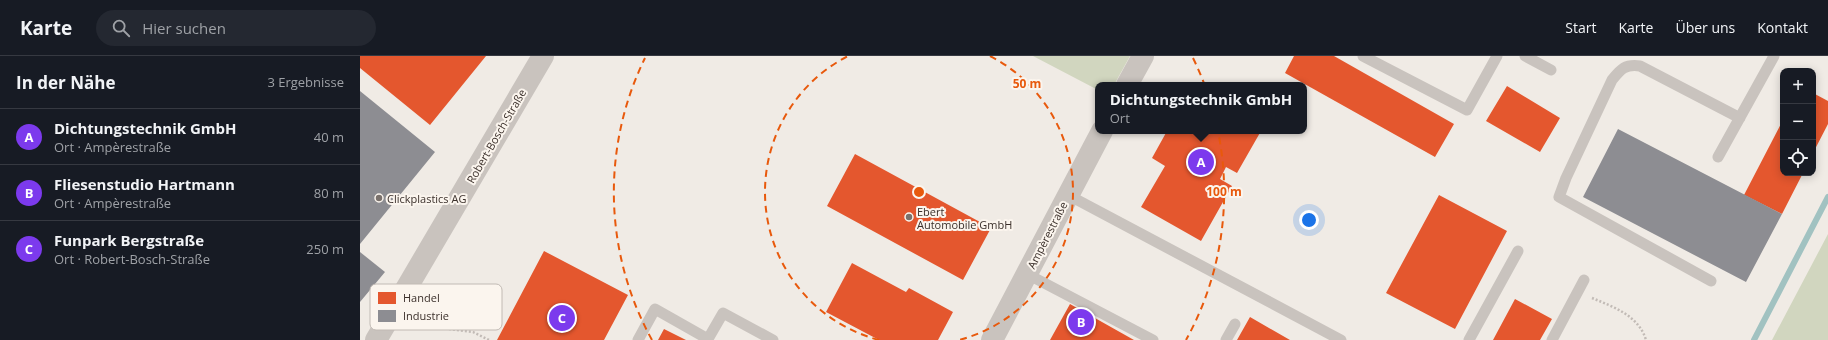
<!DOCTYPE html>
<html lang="de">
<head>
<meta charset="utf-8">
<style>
	body { margin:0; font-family:"Open Sans",sans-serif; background:#242831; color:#f1f3f6 }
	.controls { position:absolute; right:12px; top:12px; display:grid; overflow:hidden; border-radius:8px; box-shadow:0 2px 10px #0003 }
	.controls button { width:36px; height:36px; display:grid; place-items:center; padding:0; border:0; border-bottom:1px solid #363941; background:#171b24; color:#f1f3f6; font:20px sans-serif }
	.you { position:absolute; left:949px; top:164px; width:14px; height:14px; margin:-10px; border:3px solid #fff; border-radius:50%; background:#1a73e8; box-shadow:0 0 0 6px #1a73e833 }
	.badge { display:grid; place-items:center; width:26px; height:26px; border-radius:50%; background:#7c3aed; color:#fff; font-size:13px; font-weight:700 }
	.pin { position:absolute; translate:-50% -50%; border:2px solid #fff; box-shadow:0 1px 4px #0006 }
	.popup { position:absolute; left:735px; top:26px; width:212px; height:52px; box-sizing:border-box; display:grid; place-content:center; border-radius:8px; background:#171b24; filter:drop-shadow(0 1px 3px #0005); font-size:13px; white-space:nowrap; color:#9ea1a6 }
	.popup b { font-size:15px; color:#f1f3f6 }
	.popup::after { content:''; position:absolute; left:50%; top:100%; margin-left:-8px; border:8px solid transparent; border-top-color:#171b24 }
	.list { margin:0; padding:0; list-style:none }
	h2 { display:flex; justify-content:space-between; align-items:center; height:52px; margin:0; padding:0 16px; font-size:17px }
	h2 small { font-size:13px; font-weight:400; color:#9ea1a6 }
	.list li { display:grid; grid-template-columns:26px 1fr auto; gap:12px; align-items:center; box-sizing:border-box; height:56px; padding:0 16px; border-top:1px solid #363941 }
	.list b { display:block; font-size:15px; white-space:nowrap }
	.list p { margin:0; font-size:13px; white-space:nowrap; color:#9ea1a6 }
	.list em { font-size:13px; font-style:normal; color:#9ea1a6 }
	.icon { flex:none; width:22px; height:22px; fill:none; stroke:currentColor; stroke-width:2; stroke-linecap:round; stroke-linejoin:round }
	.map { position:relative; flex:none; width:1468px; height:284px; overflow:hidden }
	header { display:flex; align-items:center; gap:24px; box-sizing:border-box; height:56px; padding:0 20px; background:#171b24; border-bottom:1px solid #363941 }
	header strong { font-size:19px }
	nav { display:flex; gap:22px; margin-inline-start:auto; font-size:14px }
	.search { width:280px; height:36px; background:#242831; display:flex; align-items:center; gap:10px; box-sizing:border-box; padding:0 14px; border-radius:22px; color:#9ea1a6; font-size:15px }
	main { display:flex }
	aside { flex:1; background:#171b24 }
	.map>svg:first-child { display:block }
</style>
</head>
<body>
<header>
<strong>Karte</strong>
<div class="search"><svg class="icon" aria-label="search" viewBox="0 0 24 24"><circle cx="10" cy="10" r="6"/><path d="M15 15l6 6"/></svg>Hier suchen</div>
<nav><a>Start</a><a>Karte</a><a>Über uns</a><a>Kontakt</a></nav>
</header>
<main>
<aside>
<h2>In der Nähe<small>3 Ergebnisse</small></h2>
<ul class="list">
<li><span class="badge">A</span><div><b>Dichtungstechnik GmbH</b><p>Ort · Ampèrestraße</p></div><em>40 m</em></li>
<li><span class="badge">B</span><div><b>Fliesenstudio Hartmann</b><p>Ort · Ampèrestraße</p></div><em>80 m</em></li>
<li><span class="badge">C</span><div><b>Funpark Bergstraße</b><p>Ort · Robert-Bosch-Straße</p></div><em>250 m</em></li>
</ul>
</aside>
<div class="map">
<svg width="1468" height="284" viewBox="0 0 1468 284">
	<rect width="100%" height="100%" fill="#f0ebe5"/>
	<path fill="#d1d6bf" d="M673 0H770L754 29H738V34Z
		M1468 178V284H1412Z"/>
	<path fill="#e4572e" d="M0 0H126L70 69 0 12Z
		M934 0H974L1094 68 1075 101 925 17Z
		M1147 30 1200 62 1180 96 1126 65Z
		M1453 37 1468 45V68L1453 97Z
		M1423 64V117H1443L1422 158 1384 139Z
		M807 75H901L877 117 866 111 860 123 872 130 841 185 781 151 805 110 792 102Z
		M495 98 631 172 603 224 467 150Z
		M1079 139 1147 175 1095 273 1026 237Z
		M184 195 268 239 244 284H137Z
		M492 207 546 236 549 232 593 256 578 284H519L466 256Z
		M1155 243 1192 263 1180 284H1133Z
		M710 248 774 284H690Z
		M890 261 930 284H877Z
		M304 273 326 284H298Z"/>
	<path fill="#8d8d92" d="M0 35 75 96 0 188Z
		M1258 73 1422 158 1386 226 1223 141Z
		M0 196 25 216 0 246Z"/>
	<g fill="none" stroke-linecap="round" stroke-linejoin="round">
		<path stroke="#a1c2c1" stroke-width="6" d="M1394 284 1468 141"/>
		<path stroke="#c2bbb6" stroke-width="2.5" stroke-dasharray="2 2" stroke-linecap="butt" d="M1232 242C1254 251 1279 260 1286 284
			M89 273 113 276 129 284"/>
		<path stroke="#c9c3be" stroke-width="11" d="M1003 0 1107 54 1137 0
			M1165 0 1191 14
			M1358 101 1414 0
			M708 139 981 284
			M667 218 793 284
			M1351 225 1199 141 1206 122 1252 24C1261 13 1265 8 1280 10L1380 62
			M278 284 295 253 348 283 363 257 413 284
			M866 284 875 268
			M1109 284 1158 195
			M1192 284 1224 224"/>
		<path stroke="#c9c3be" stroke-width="22" d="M767 29 783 0
			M16 284 183 0
			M632 284 742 75"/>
	</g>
	<g fill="none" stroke="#e8590c" stroke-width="2" stroke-dasharray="7 5">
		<path d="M519 284A153 153 0 0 1 488 0M630 0A153 153 0 0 1 599 284"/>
		<path d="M292 284A305 305 0 0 1 285 2M833 2A305 305 0 0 1 826 284"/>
	</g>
	<g fill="#7a716c" stroke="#fbf5ee" stroke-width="1.5">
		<circle cx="19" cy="142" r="4"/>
		<circle cx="549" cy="161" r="4"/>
	</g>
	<g text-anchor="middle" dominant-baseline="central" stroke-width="4" stroke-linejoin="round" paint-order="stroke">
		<g font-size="11" fill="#3b302b" stroke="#fbf5ee">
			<text transform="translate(136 80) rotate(-60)">Robert-Bosch-Straße</text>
			<text transform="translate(687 179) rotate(-63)">Ampèrestraße</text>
		</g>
		<g font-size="11" fill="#3b302b" stroke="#fbf5ee" text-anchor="start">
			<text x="27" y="142">Clickplastics AG</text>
			<text x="557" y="155">Ebert<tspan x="557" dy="13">Automobile GmbH</tspan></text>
		</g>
	</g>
	<rect x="10" y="228" width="132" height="46" rx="6" fill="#fbf5ee" stroke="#c1bab4" stroke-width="1"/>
	<rect x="18" y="236" width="18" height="12" fill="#e4572e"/>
	<rect x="18" y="254" width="18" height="12" fill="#8d8d92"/>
	<g font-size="11" fill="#3b302b">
		<text x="43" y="246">Handel</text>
		<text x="43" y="264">Industrie</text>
	</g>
	<circle cx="559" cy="136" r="6" fill="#e8590c" stroke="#fbf5ee" stroke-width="2"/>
	<g font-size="12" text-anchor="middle" font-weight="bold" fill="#e8590c" stroke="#fbf5ee" stroke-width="4" stroke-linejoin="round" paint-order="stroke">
		<text x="667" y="32">50 m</text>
		<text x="864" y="140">100 m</text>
	</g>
</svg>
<div class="controls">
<button>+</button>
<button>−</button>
<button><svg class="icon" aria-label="locate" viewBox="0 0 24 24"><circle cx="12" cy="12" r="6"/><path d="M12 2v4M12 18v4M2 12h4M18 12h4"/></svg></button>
</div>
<div class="you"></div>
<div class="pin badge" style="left:841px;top:106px">A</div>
<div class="popup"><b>Dichtungstechnik GmbH</b>Ort</div>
<div class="pin badge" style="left:721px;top:266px">B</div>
<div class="pin badge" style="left:202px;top:262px">C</div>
</div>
</main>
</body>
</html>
